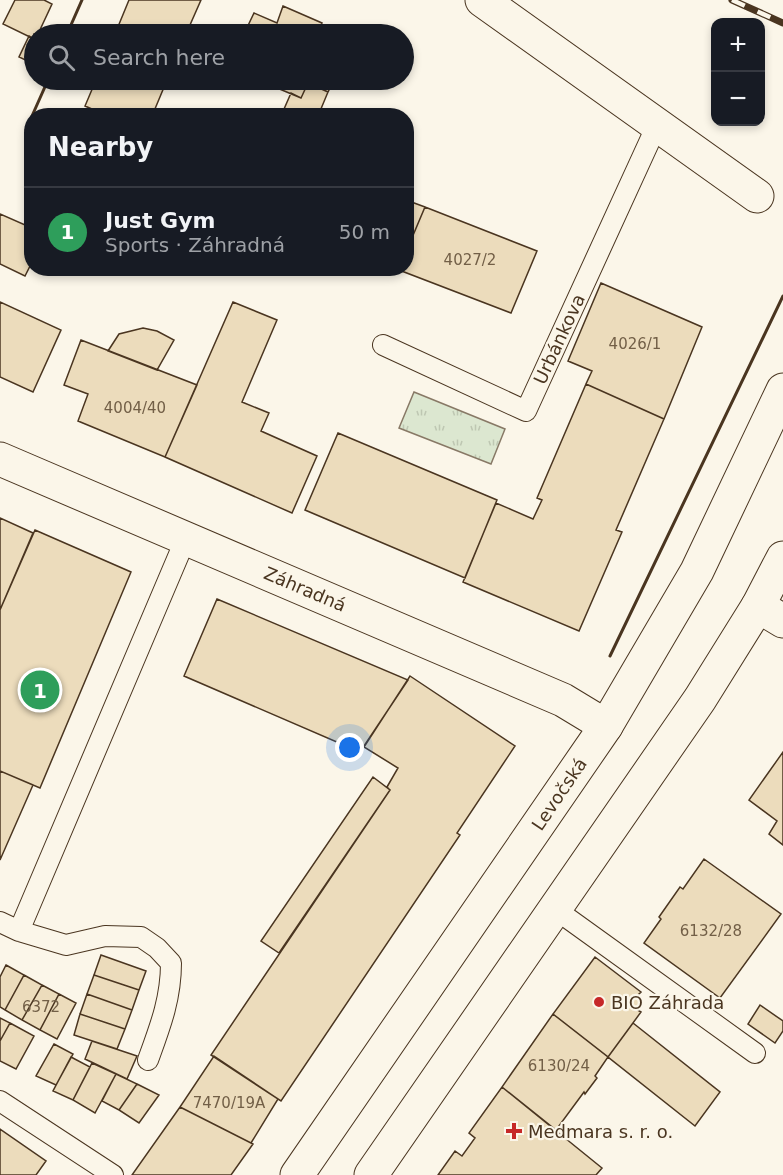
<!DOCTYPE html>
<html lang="en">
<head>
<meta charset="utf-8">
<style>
	body { margin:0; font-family:"DejaVu Sans",sans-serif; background:#242831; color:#f1f3f6 }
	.controls { position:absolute; right:18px; top:18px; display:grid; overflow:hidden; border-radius:12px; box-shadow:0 3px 9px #0003 }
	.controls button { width:54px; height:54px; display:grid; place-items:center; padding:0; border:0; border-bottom:2px solid #363941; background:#171b24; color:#f1f3f6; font:30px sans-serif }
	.you { position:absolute; left:350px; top:748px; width:21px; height:21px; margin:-15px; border:4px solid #fff; border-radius:50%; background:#1a73e8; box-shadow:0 0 0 9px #1a73e833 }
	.badge { display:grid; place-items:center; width:39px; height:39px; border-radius:50%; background:#c62828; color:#fff; font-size:20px; font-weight:700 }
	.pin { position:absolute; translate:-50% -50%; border:3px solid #fff; box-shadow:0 2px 6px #0006 }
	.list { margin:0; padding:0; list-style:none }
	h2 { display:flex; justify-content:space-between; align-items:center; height:78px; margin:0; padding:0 24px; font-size:26px }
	h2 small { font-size:20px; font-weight:400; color:#9ea1a6 }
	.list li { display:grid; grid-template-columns:39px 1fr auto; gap:18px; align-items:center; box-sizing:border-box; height:90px; padding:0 24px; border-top:2px solid #363941 }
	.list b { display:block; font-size:22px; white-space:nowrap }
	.list p { margin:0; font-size:20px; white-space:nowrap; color:#9ea1a6 }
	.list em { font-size:20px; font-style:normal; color:#9ea1a6 }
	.icon { flex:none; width:33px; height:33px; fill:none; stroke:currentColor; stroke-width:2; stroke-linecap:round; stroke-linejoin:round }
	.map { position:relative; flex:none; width:783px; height:1175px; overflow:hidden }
	.search { position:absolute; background:#171b24; box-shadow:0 3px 9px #0003; left:24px; top:24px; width:390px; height:66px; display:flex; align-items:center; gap:15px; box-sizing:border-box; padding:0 21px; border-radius:33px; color:#9ea1a6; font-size:22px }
	.panel { position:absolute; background:#171b24; box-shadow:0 3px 9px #0003; left:24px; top:108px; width:390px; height:168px; border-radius:24px }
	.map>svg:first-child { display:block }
</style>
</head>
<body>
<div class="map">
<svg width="783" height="1175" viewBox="0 0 783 1175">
	<defs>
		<pattern id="park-tufts" width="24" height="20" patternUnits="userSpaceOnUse" patternTransform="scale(1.5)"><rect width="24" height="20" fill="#dce7d0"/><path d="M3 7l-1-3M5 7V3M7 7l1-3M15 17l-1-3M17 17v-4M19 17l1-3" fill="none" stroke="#bec7b2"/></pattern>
	</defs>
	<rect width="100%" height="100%" fill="#fbf6e9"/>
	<path fill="url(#park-tufts)" stroke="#887966" stroke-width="1.5" d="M414 392 505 429 491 464 399 428Z"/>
	<path fill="#ecdcbc" stroke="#4a3520" stroke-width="1.5" d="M15 0H44L52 4 38 34H34V39L3 24Z
		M129 0H201L186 34H115Z
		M283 6 322 23 320 28 335 34H244L254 13 277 23Z
		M29 36 34 39V64L19 57Z
		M96 80H167L152 116H108L85 106Z
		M258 80H334L328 92 308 83 301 98Z
		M308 83 328 92 318 116H281L291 93 301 98Z
		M406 200 425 207 406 252Z
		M425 207 537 251 511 313 399 270 406 268V252Z
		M0 214 32 228V262L25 276 0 264Z
		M601 283 702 327 664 419 586 384 592 371 568 361Z
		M0 302 61 330 33 392 0 377Z
		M233 302 277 320 242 402 269 413 261 431 317 456 292 513 165 457Z
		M143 328 157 331 174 340 157 370 108 351 119 334Z
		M81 340 197 385 165 457 78 421 88 394 64 385Z
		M586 384 664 419 616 530 622 532 579 631 463 582 496 503 533 519 542 500 537 498Z
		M338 433 497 500 465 578 305 510Z
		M0 518 33 533 0 610Z
		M35 530 131 572 40 788 0 771V610Z
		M217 599 408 680 360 752 184 676Z
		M410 676 515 746 457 833 460 835 281 1101 211 1055 390 790 387 787 398 768 364 747Z
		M783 752V845L769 834 777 821 749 800Z
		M0 771 33 785 0 860Z
		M373 777 390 790 279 953 261 941Z
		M704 859 781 914 720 998 644 943 661 919 659 917 680 887 683 889Z
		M101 955 146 971 139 990 94 975Z
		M595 957 641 992 637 996 642 1000 636 1009 641 1012 608 1057 553 1014Z
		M6 965 24 975 5 1010 0 1007V977Z
		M24 975 42 985 22 1020 5 1010Z
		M94 975 139 990 132 1010 87 994Z
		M42 985 59 994 40 1030 22 1020Z
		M59 994 76 1003 57 1039 40 1030Z
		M87 994 132 1010 125 1029 80 1014Z
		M760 1005 783 1021V1031L775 1043 748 1024Z
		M80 1014 125 1029 117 1049 74 1035Z
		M553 1014 608 1057 595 1076 597 1078 585 1094 584 1092 556 1130 502 1087Z
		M0 1018 10 1023 0 1041Z
		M10 1023 34 1036 16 1069 0 1061V1041Z
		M633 1023 720 1092 695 1126 608 1057Z
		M92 1041 137 1056 127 1079 85 1059Z
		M54 1044 73 1054 56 1085 36 1076Z
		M214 1056 278 1099 251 1143 180 1107Z
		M71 1057 90 1067 73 1100 53 1091Z
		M92 1063 116 1074 95 1113 73 1100Z
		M116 1074 137 1084 119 1110 102 1101Z
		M137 1084 159 1095 139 1123 119 1110Z
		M502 1087 602 1168 596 1175H438L455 1151 462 1156 475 1138 469 1133Z
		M180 1107 253 1144 231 1175H132Z
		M0 1129 46 1161 36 1175H0Z"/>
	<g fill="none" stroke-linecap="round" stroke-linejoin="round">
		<g stroke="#4a3520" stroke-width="22">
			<path id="service" d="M383 345 526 411 657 125
				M555 909 755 1053
				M0 922 19 931 186 538
				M19 931 66 945 105 936 141 937 157 948 171 963C171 999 160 1027 148 1060
				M0 1101 113 1175"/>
		</g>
		<g stroke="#4a3520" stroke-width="35">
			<path id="minor" d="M482 0 757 196
				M0 459 563 700 606 726
				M758 606 783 621"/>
		</g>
		<g stroke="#4a3520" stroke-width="35">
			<path id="primary" d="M297 1175 606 726 697 571 783 390
				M371 1175 700 699 758 606 783 558"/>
		</g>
		<use href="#service" stroke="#fbf6e9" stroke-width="20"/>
		<use href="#minor" stroke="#fbf6e9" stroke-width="33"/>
		<use href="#primary" stroke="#fbf6e9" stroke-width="33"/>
		<g stroke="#4a3520" stroke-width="7">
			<path id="rail" d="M732 0 783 23"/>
		</g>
		<use href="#rail" stroke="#fbf6e9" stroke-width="4.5" stroke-dasharray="14" stroke-linecap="butt"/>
		<path stroke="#4a3520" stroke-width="3" d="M67 34 82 0
			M32 116 48 80
			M26 130 32 117
			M610 656 783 296"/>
	</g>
	<g fill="#c62828" stroke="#fbf6e9" stroke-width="2">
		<circle cx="599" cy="1002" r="6"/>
		<path d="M511 1122h6v6h6v6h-6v6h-6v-6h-6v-6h6z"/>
	</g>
	<g text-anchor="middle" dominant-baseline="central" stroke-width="4.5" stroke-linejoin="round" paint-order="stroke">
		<g font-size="15" fill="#725f47">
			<text x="470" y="260">4027/2</text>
			<text x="635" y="344">4026/1</text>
			<text x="135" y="408">4004/40</text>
			<text x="711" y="931">6132/28</text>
			<text x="41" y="1007">6372</text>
			<text x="559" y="1066">6130/24</text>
			<text x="229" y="1103">7470/19A</text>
		</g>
		<g font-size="18" fill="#4a3520" stroke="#fbf6e9">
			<text transform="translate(559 339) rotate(-65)">Urbánkova</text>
			<text transform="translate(305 589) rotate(23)">Záhradná</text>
			<text transform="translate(559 794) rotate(-56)">Levočská</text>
		</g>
		<g font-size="18" fill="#4a3520" stroke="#fbf6e9" text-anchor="start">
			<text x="611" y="1002">BIO Záhrada</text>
			<text x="528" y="1131">Medmara s. r. o.</text>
		</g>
	</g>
</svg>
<div class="controls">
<button>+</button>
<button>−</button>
</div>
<div class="you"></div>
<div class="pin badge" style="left:40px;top:690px;background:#2e9e5b">1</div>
<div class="search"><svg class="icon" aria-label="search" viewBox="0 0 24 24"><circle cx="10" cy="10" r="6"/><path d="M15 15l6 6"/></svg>Search here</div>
<section class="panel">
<h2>Nearby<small></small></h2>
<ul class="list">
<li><span class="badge" style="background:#2e9e5b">1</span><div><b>Just Gym</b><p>Sports · Záhradná</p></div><em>50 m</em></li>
</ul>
</section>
</div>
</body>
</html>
